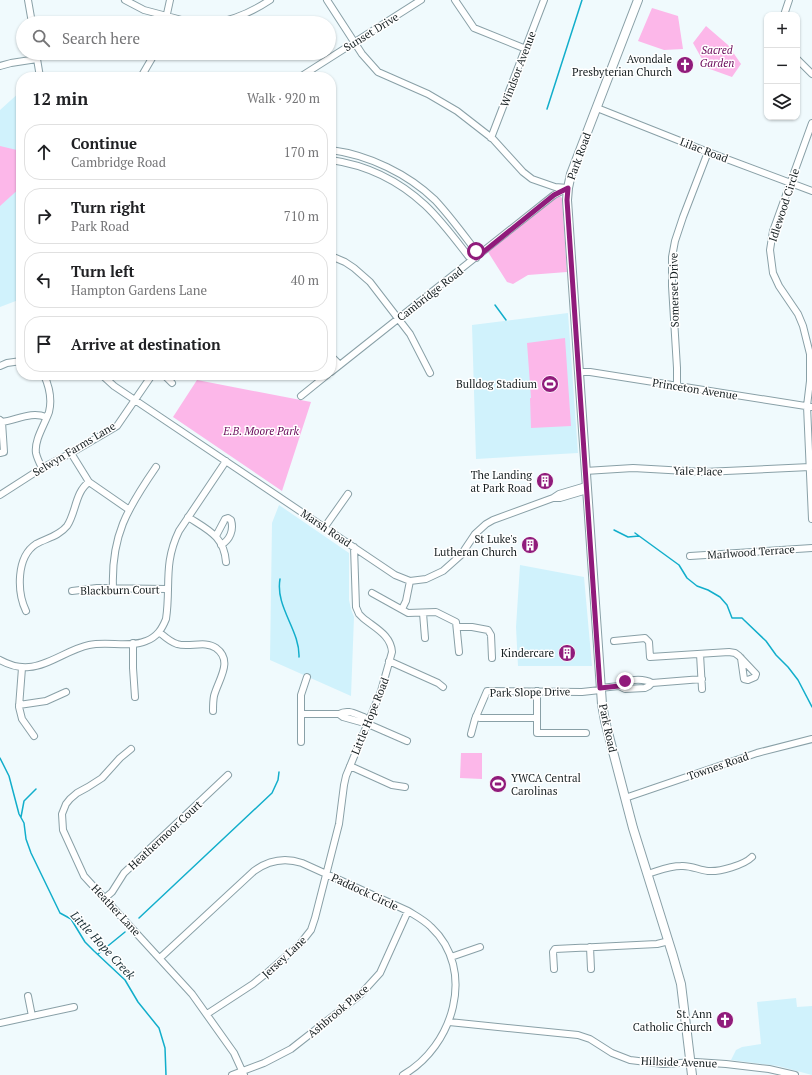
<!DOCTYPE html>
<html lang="en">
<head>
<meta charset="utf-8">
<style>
	body { margin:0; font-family:"PT Serif",serif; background:#f2f2f2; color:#202124 }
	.controls { position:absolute; right:12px; top:12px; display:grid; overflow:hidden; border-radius:8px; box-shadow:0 1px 3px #0004 }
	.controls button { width:36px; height:36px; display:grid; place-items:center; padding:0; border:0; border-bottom:1px solid #e0e0e0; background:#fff; color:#202124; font:20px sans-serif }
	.stop { position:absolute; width:12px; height:12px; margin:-9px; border:3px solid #901b7b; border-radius:50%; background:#fff }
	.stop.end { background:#901b7b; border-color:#fff; box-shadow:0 1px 4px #0008 }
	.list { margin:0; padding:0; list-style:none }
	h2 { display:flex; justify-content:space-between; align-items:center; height:52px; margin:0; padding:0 16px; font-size:17px }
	h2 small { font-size:13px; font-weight:400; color:#757577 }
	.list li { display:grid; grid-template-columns:26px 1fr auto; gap:12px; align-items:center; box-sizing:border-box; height:56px; margin:0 8px 8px; padding:0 8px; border:1px solid #e0e0e0; border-radius:16px }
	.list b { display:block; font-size:15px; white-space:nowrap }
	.list p { margin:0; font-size:13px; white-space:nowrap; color:#757577 }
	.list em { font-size:13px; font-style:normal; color:#757577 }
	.icon { flex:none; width:22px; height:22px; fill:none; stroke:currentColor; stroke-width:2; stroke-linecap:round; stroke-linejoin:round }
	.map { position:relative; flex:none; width:812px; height:1075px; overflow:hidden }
	.search { position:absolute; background:#fff; box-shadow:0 1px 3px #0004; left:16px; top:16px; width:320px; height:44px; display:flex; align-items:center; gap:10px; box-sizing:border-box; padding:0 14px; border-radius:22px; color:#757577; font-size:15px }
	.panel { position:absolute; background:#fff; box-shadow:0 1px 3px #0004; left:16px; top:72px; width:320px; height:308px; border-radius:16px }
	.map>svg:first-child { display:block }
</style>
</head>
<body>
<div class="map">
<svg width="812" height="1075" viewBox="0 0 812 1075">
	<rect width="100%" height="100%" fill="#f0fafd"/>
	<path fill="#d0f2fc" d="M21 91V299L0 307V110Z
		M568 313 578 453 476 459 472 325Z
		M279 505 349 553V600L351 609 354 617 351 696 270 660 272 523Z
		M520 565 584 577 592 666H518L516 627Z
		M796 998 797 1007 812 1006V1075L778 1066 731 1060 736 1050 742 1047 761 1044 757 1002Z"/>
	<path fill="#fcb7e9" d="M652 8 678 16 683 49 664 50 638 41Z
		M706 26 728 45 741 64 732 77 707 68 693 43Z
		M0 146 21 151V187L0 206Z
		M560 196 562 198 567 272 528 275 513 284 507 282 488 252 556 198Z
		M565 338 571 426 531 428 530 398H531L527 343Z
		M197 380 311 402 282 491 173 417Z
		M461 753H482V779L460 778Z"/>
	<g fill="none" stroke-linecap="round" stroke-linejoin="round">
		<path stroke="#12aecb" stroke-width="1.5" d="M547 109 582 0
			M495 305 506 320
			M614 530 628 537 639 536
			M635 533 679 565 687 578 697 586 708 590 720 597 727 605 732 618H742L744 620 766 641 776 655 788 667 798 680 812 707
			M280 579C275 607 300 630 299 657
			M0 758 9 776 19 814 24 823 26 839 31 853 60 913 71 919 85 942 94 951 125 980 138 1002 159 1028 165 1048 166 1075
			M21 817 24 801 36 789
			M139 918 272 793 278 780 279 772
			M98 954 125 932"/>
		<g stroke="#89a0a7" stroke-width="8">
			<path id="minor" d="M28 0 32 23
				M125 0 144 10 193 23
				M327 0 362 54 378 72 428 94 457 111 493 139 523 172 532 179 555 187 568 188
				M455 0 474 28 526 49
				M784 15 789 0
				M165 23 170 0
				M213 23C235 20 252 12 270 0
				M36 53 40 77
				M797 59 812 74
				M0 66 11 63 37 59
				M141 77 155 53
				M300 77 421 0
				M597 108 708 152 812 191
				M812 123 773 231 770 250 773 273 779 286 798 314 803 326 810 354V381L807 406 812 519
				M491 138 544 0
				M331 150C369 155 408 174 435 200 450 216 463 234 476 251V258L469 257C455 239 441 220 425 205 399 181 366 165 331 160
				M331 256 345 262 354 268 370 282 410 334 430 373
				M331 356 340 365
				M0 366 7 363 21 361
				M331 372 554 195 566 189
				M579 372H590L812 407
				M102 375 114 386 395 575 410 581 426 579 443 571 461 555 475 534 486 524 493 520 553 498H560L587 490
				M164 375 172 383
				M677 386V368L672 286V257L675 241 683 217 708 152
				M301 396 327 375
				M0 420 2 422C17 420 31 411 46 417
				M0 453 4 452 2 422
				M71 453 89 482 128 509
				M42 468C40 464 37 458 36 453 34 440 45 424 49 412 52 400 49 386 44 375
				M585 471 633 468 704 472 810 467
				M0 495 42 468 71 453 117 426 152 375
				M553 498 559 494 586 486
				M188 517C208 530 224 536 226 562
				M324 528 348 494
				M216 536 225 519 228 518 231 520C234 530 230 540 221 545
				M690 556 812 548
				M113 588C111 536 127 509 156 467
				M72 591 97 588 167 589
				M372 593 408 613 436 612 456 622 459 652
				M402 609 406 601 410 581
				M26 611C17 592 16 557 36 544 47 538 59 536 67 526 76 513 75 492 89 482
				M423 613 425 638
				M458 627H472L488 630 491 635 492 658
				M159 632C165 637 170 642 177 644 189 648 205 640 216 648 234 661 218 680 214 696 213 701 213 706 213 711
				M614 641 645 638 649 642 650 657 729 652 735 653 739 656 756 674 755 677 748 680 744 679 741 658
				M133 643V668L135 697
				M700 654 702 689
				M0 660C9 665 18 668 29 667 48 666 69 649 89 645 107 641 130 648 146 641 157 637 162 629 166 619 171 586 163 564 179 531L226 461
				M389 661 438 683 443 687
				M22 668 19 707 22 719 34 736
				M619 686C625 679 643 678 652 683
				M600 688 619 686 625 689 645 688 649 686 652 683 702 679
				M537 691V733H586
				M19 705 46 701 66 692
				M301 714H339
				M476 716 480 718H537
				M368 724 364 717C355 714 348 709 339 714L343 717 368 724 407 741
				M471 734 475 719 487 691 582 692 600 690
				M301 742V695L307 677
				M131 749 120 758 102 778 88 787 77 793 70 799 66 804 62 814 63 830 84 876 192 994 234 1053 244 1075
				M350 766 392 785 405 787
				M625 798 757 753 812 739
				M647 874C658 871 669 866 681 866 690 865 699 870 708 871 720 872 744 865 752 857
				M105 898 112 892 124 873 228 775
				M590 947 591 969
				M451 957 480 947
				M160 958 254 871C269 860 284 857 302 863L408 911C416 916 424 920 431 927 477 970 453 1047 403 1075
				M554 969 553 952 555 949 657 944 669 941
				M28 996 32 1016
				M207 1014 253 984 268 972 300 944 311 930 315 918 339 824 344 785 346 776 381 691 392 652C391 635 375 628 363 618L359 614 356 607 354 547
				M449 1022 578 1035 590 1039 612 1053 630 1060 663 1064 696 1062 726 1064 769 1069 795 1075
				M0 1023 74 1007
				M232 1075 264 1063 291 1049 360 995 380 973 408 911"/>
		</g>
		<g stroke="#89a0a7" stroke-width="10">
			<path id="major" d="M638 0 571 174 568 188 567 200 602 704 605 721 633 828 673 956 681 984 692 1075"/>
		</g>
		<use href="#minor" stroke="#fff" stroke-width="6"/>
		<use href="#major" stroke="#fff" stroke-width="8"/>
	</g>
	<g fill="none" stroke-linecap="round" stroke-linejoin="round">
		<path stroke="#901b7b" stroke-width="5" d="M476 251V258L554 195 568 188 567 200 600 688 619 686 625 681"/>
	</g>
	<defs>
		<g id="church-disc" transform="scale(0.9)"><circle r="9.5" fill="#901b7b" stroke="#fff"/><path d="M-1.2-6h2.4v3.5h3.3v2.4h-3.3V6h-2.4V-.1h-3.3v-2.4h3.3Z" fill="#fff"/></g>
		<g id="stadium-disc" transform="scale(0.9)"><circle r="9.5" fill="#901b7b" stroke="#fff"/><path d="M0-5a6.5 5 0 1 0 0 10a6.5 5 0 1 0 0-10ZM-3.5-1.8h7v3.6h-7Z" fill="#fff"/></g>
		<g id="building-disc" transform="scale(0.9)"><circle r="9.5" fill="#901b7b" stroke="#fff"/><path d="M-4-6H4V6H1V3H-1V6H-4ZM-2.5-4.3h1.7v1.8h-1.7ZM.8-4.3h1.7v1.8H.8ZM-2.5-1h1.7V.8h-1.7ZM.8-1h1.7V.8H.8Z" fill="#fff"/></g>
	</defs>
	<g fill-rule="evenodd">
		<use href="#church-disc" x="685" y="65"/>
		<use href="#stadium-disc" x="550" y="384"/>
		<use href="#building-disc" x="545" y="481"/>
		<use href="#building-disc" x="530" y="545"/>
		<use href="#building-disc" x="567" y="653"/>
		<use href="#stadium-disc" x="498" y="784"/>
		<use href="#church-disc" x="725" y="1020"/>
	</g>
	<g text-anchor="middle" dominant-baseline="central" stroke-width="3" stroke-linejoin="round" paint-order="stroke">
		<g font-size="11" fill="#151e20" stroke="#fff">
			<text transform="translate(371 32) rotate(-32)">Sunset Drive</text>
			<text transform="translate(518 69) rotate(-69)">Windsor Avenue</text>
			<text transform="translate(704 150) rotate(21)">Lilac Road</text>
			<text transform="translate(579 156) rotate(-70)">Park Road</text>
			<text transform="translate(784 205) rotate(-72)">Idlewood Circle</text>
			<text transform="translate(674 290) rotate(-91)">Somerset Drive</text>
			<text transform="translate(430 294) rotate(-38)">Cambridge Road</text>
			<text transform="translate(695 389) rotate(9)">Princeton Avenue</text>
			<text transform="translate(74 449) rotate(-31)">Selwyn Farms Lane</text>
			<text transform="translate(698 471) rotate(1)">Yale Place</text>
			<text transform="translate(326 528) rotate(34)">Marsh Road</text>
			<text transform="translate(751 552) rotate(-4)">Marlwood Terrace</text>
			<text transform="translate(120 590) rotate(-1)">Blackburn Court</text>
			<text transform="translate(530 692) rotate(-1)">Park Slope Drive</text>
			<text transform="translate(370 716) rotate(-68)">Little Hope Road</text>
			<text transform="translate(608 728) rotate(78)">Park Road</text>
			<text transform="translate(718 766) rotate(-19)">Townes Road</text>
			<text transform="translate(165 835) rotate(-43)">Heathermoor Court</text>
			<text transform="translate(365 892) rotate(25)">Paddock Circle</text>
			<text transform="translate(116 910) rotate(47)">Heather Lane</text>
			<text transform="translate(284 957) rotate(-43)">Jersey Lane</text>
			<text transform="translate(338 1011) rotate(-40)">Ashbrook Place</text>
			<text transform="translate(679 1062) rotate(2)">Hillside Avenue</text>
		</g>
		<g font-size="11" font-style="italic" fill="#680758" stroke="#fff">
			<text x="717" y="50">Sacred<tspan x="717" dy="13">Garden</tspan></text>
			<text x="261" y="431">E.B. Moore Park</text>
		</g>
		<g font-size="11" fill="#151e20" stroke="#fff" text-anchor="end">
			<text x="672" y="59">Avondale<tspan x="672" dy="13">Presbyterian Church</tspan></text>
			<text x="537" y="384">Bulldog Stadium</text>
			<text x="532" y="475">The Landing<tspan x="532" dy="13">at Park Road</tspan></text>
			<text x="517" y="539">St Luke's<tspan x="517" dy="13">Lutheran Church</tspan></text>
			<text x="554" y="653">Kindercare</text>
			<text x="511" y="778" text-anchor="start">YWCA Central<tspan x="511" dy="13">Carolinas</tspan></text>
			<text x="712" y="1014">St. Ann<tspan x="712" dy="13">Catholic Church</tspan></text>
		</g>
		<g font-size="12" font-style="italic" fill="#1b3137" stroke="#fff">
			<text transform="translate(103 945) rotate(47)">Little Hope Creek</text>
		</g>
	</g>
</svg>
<div class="controls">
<button>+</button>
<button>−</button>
<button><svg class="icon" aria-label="layers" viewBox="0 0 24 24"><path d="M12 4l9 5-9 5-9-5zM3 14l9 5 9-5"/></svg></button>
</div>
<div class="stop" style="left:476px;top:251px"></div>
<div class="stop end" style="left:625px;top:681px"></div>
<div class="search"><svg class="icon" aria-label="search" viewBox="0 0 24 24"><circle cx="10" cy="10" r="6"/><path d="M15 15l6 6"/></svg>Search here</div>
<section class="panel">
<h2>12 min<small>Walk · 920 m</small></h2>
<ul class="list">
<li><svg class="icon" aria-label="ahead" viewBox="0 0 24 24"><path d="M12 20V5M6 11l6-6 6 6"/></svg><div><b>Continue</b><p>Cambridge Road</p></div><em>170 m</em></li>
<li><svg class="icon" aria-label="right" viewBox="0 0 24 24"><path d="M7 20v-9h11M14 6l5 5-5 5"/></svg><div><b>Turn right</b><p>Park Road</p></div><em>710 m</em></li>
<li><svg class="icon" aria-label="left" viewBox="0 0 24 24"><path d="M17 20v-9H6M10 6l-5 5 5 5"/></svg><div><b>Turn left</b><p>Hampton Gardens Lane</p></div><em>40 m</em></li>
<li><svg class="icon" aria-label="arrive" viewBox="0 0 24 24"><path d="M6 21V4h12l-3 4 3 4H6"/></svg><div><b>Arrive at destination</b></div></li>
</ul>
</section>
</div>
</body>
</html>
